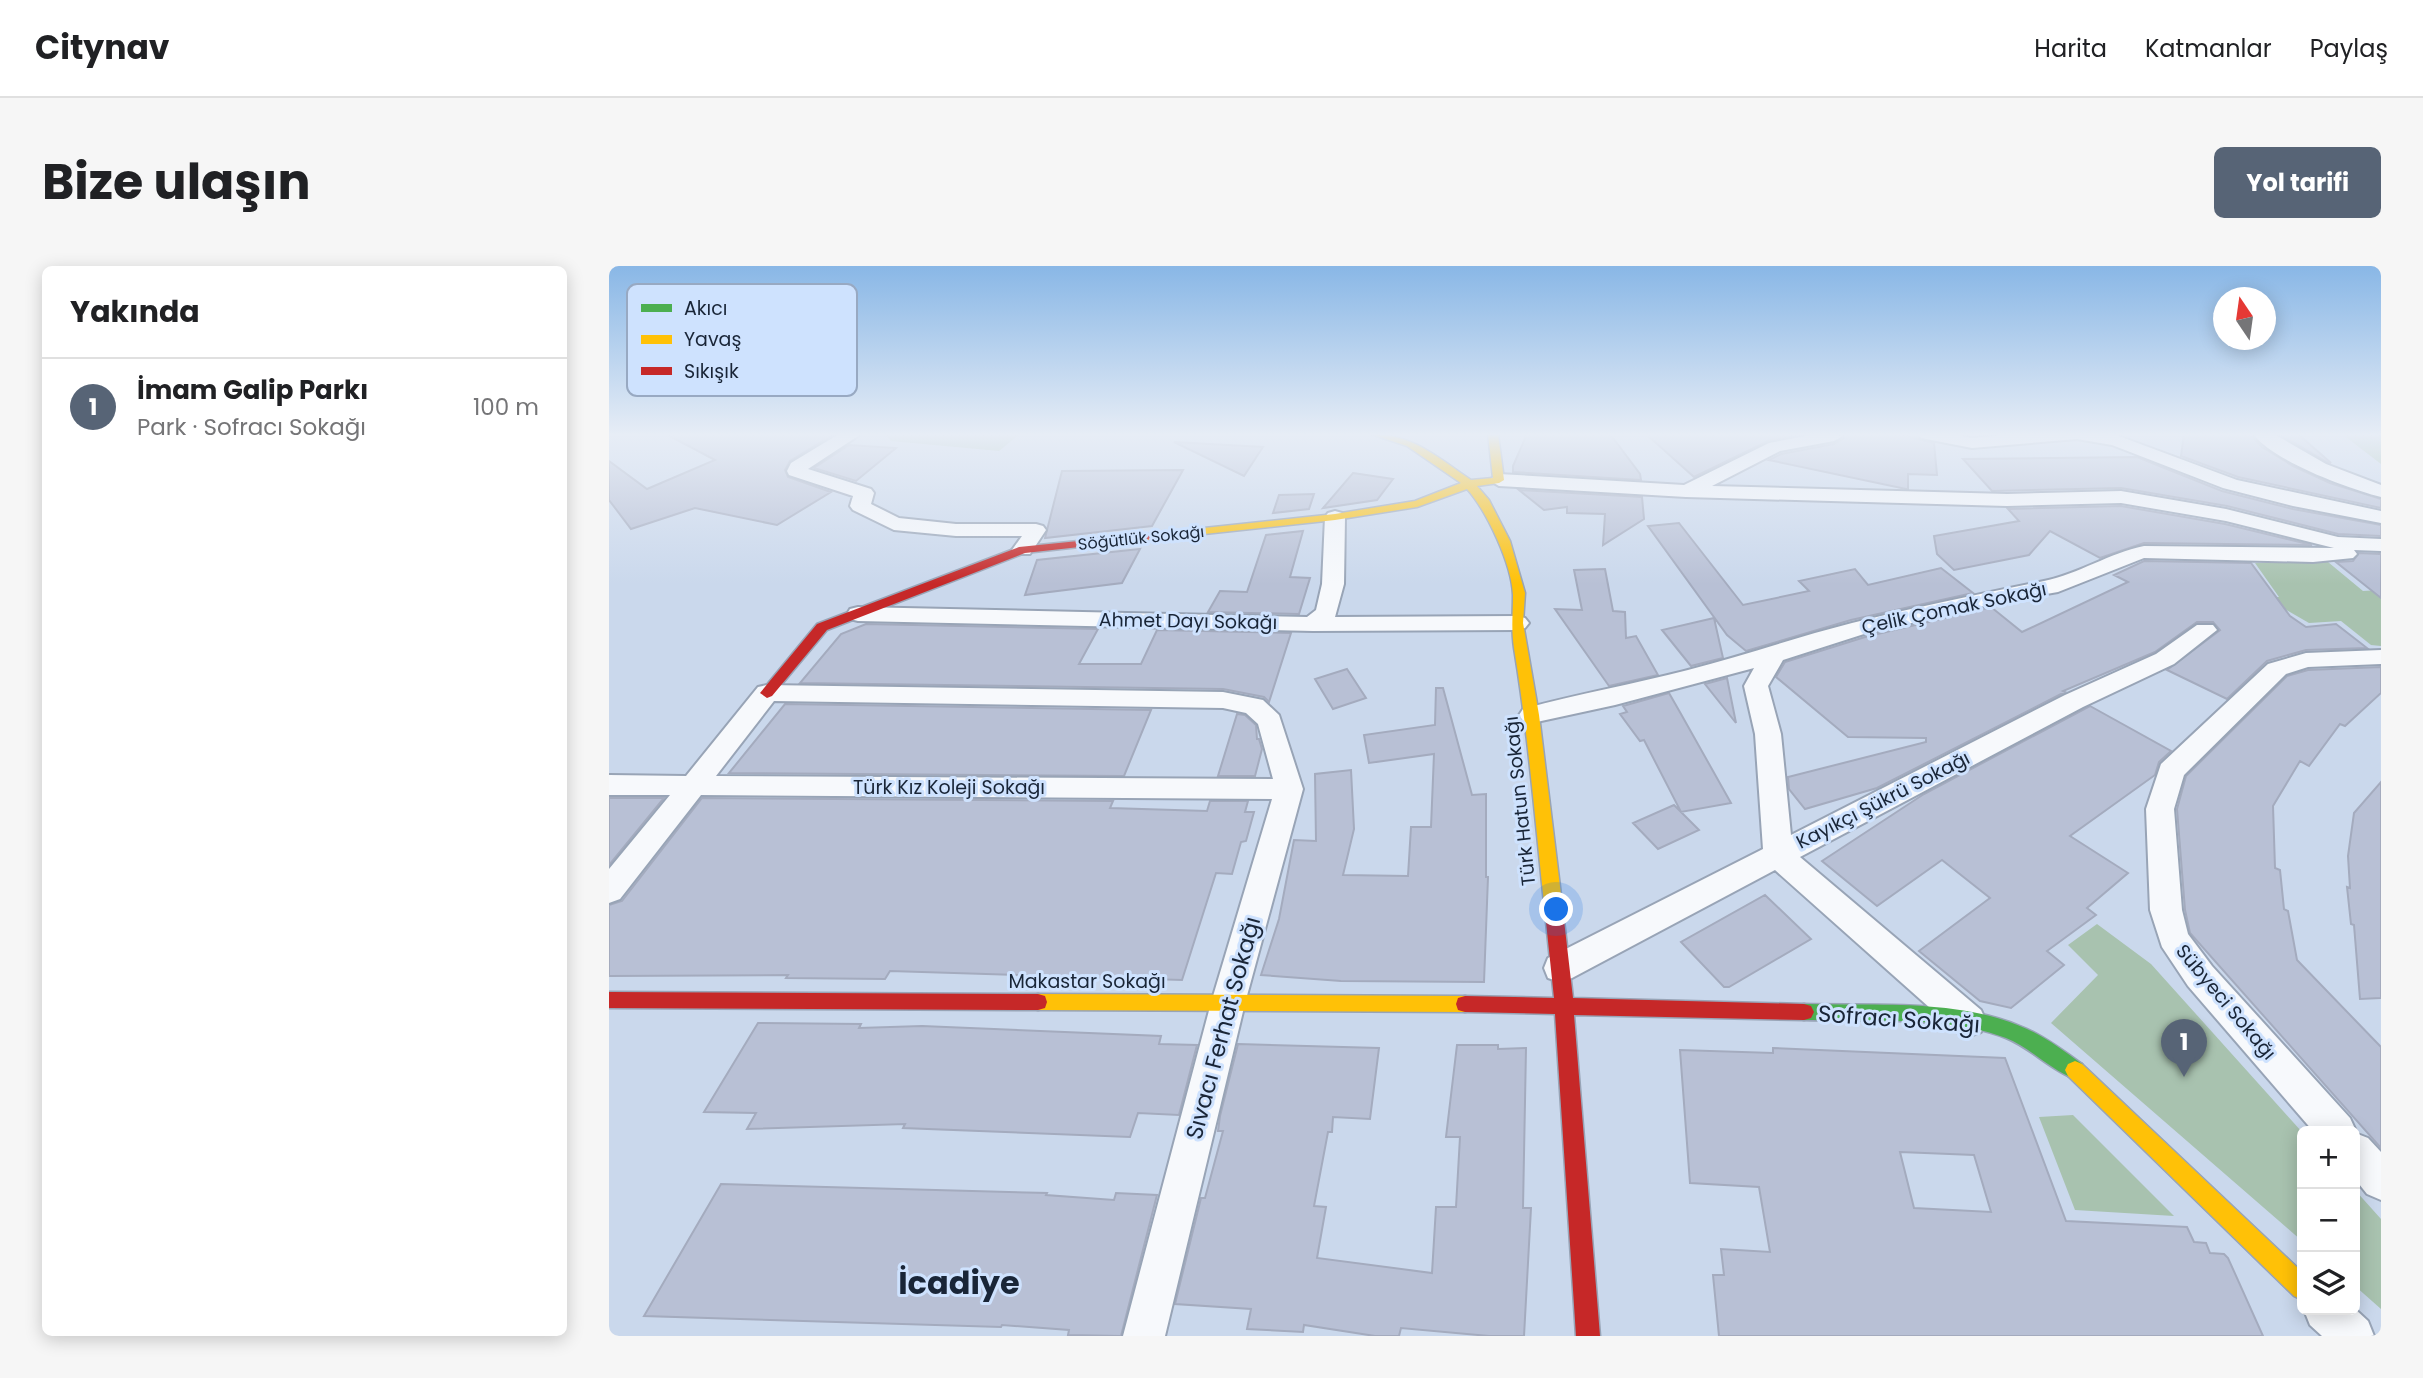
<!DOCTYPE html>
<html lang="tr">
<head>
<meta charset="utf-8">
<style>
	body { margin:0; font-family:Poppins,sans-serif; background:#f6f6f6; color:#202124 }
	.controls { position:absolute; right:21px; bottom:21px; display:grid; overflow:hidden; border-radius:10px; box-shadow:0 4px 18px #0003 }
	.controls button { width:63px; height:63px; display:grid; place-items:center; padding:0; border:0; border-bottom:2px solid #e0e0e0; background:#fff; color:#202124; font:35px sans-serif }
	.compass { position:absolute; left:1604px; top:21px; width:63px; height:63px; border-radius:50%; background:#fff; box-shadow:0 4px 18px #0003; rotate:347deg }
	.you { position:absolute; left:948px; top:644px; width:24px; height:24px; margin:-18px; border:5px solid #fff; border-radius:50%; background:#1a73e8; box-shadow:0 0 0 10px #1a73e833 }
	.badge { display:grid; place-items:center; width:46px; height:46px; border-radius:50%; background:#576476; color:#fff; font-size:23px; font-weight:700 }
	.pin { position:absolute; translate:-50% -58px; filter:drop-shadow(0 2px 4px #0008) }
	.pin::after { content:''; position:absolute; top:37px; width:24px; height:21px; background:inherit; clip-path:polygon(0 0,100% 0,50% 100%) }
	.list { margin:0; padding:0; list-style:none }
	h2 { display:flex; justify-content:space-between; align-items:center; height:91px; margin:0; padding:0 28px; font-size:30px }
	h2 small { font-size:23px; font-weight:400; color:#757577 }
	.list li { display:grid; grid-template-columns:46px 1fr auto; gap:21px; align-items:center; box-sizing:border-box; height:98px; padding:0 28px; border-top:2px solid #e0e0e0 }
	.list b { display:block; font-size:26px; white-space:nowrap }
	.list p { margin:0; font-size:23px; white-space:nowrap; color:#757577 }
	.list em { font-size:23px; font-style:normal; color:#757577 }
	.icon { flex:none; width:38px; height:38px; fill:none; stroke:currentColor; stroke-width:2; stroke-linecap:round; stroke-linejoin:round }
	.map { position:relative; flex:none; width:1772px; height:1070px; overflow:hidden; border-radius:10px }
	header { display:flex; align-items:center; gap:42px; box-sizing:border-box; height:98px; padding:0 35px; background:#fff; border-bottom:2px solid #e0e0e0 }
	header strong { font-size:33px }
	nav { display:flex; gap:38px; margin-inline-start:auto; font-size:24px }
	.intro { display:flex; align-items:center; justify-content:space-between; box-sizing:border-box; height:168px; padding:0 42px }
	h1 { margin:0; font-size:49px }
	.button { padding:18px 32px; border-radius:10px; background:#576476; color:#fff; font-size:24px; font-weight:700 }
	main { display:flex; gap:42px; padding:0 42px }
	aside { flex:1; background:#fff; border-radius:10px; box-shadow:0 4px 18px #0003 }
	.map>svg:first-child { display:block }
</style>
</head>
<body>
<header>
<strong>Citynav</strong>
<nav><a>Harita</a><a>Katmanlar</a><a>Paylaş</a></nav>
</header>
<div class="intro"><h1>Bize ulaşın</h1><a class="button">Yol tarifi</a></div>
<main>
<aside>
<h2>Yakında<small></small></h2>
<ul class="list">
<li><span class="badge">1</span><div><b>İmam Galip Parkı</b><p>Park · Sofracı Sokağı</p></div><em>100 m</em></li>
</ul>
</aside>
<div class="map">
<svg width="1772" height="1070" viewBox="0 0 1772 1070">
	<rect width="100%" height="100%" fill="#cad8ec"/>
	<path fill="#a8c2af" d="M276 168H411L390 185 282 175Z
		M1733 168H1772V198Z
		M1719 296 1754 325 1772 324V380L1762 379 1732 355 1700 357 1669 339 1604 331H1670L1646 297Z
		M1488 658 1542 698 1693 866V975L1442 757 1489 709 1459 679Z
		M1464 849 1565 950 1466 944 1430 851Z
		M1746 924 1772 953V1043L1746 1020Z"/>
	<path fill="#b8c0d5" stroke="#a4abbe" stroke-width="2" fill-rule="evenodd" d="M57 168H225L181 195 176 204 179 211 222 226 168 259 86 242 22 263 0 234V195L38 223 106 194Z
		M918 168H1001L1031 208 1032 214 904 206V200Z
		M1037 168H1193L1159 175 1085 211Z
		M1235 168H1290L1325 177 1328 209 1299 208V223H1297L1160 194 1172 188 1225 178 1235 172Z
		M1575 168H1641L1653 181 1684 200 1721 217 1772 233V242L1629 211 1572 190Z
		M1670 168H1689L1722 197 1718 196Z
		M565 176 654 181 635 210Z
		M240 179 287 182 247 215 205 202Z
		M1528 191 1613 225 1684 243 1772 259V270L1729 268 1618 240 1512 222 1383 225 1354 193Z
		M574 204 543 260 436 272 453 205Z
		M744 207 784 213 768 234 714 242Z
		M910 224 1033 231 1035 253 994 279 996 248 958 247V241L935 244Z
		M705 228 700 243 664 247 670 229Z
		M1512 240 1616 258 1703 279 1535 277 1491 292 1441 265 1420 289 1345 304 1328 288 1325 270 1410 255 1399 243Z
		M1070 257 1134 339 1200 325 1190 315 1246 303 1259 319 1332 302 1364 327 1242 354 1137 385 1118 369 1039 260Z
		M694 265 681 311 701 312 690 348 599 346 611 325 638 326 657 269Z
		M531 283 513 317 416 329 428 294Z
		M1750 287 1772 288V332L1727 296 1744 295Z
		M1535 295 1642 297 1681 350 1697 361 1727 358 1758 382 1697 384 1658 395 1618 433 1558 404 1611 364 1604 356H1588L1546 386 1454 425 1456 426 1268 522 1196 543 1180 523 1179 511 1317 476V472L1239 471 1167 411 1176 396 1256 371 1382 341 1413 366 1519 316 1505 309Z
		M996 303 1004 345 1016 346 1017 372 1027 370 1049 409 1000 420 946 343 973 344 965 304Z
		M1105 352 1114 392 1082 400 1053 364Z
		M257 358 489 363 470 398H532L548 364 682 367 660 436 655 431 614 423 191 417 232 368Z
		M1772 401V427L1736 460 1731 458 1700 500 1691 495 1664 540 1666 602 1671 604 1675 643 1679 645 1688 694 1772 781V882L1581 667 1576 644 1568 543 1577 510 1678 410 1699 404Z
		M738 403 757 432 724 443 706 413Z
		M1118 412 1127 457 1096 418Z
		M827 422H834L863 529 877 528V611H879L875 716 732 715 652 709 670 653 685 574 707 575 706 508 742 504 745 563 734 609 799 610 802 561H822L825 488 760 497 755 469 826 459Z
		M1060 427 1072 448 1122 537 1072 546 1035 474 1031 475 1011 448 1018 446 1014 440Z
		M176 438 542 444 515 510 120 507Z
		M1481 440 1562 485 1550 496 1546 509 1461 570 1519 607 1478 642 1487 649 1438 685 1455 699 1402 742 1371 735 1310 685 1381 632 1333 594 1268 640 1213 595 1315 528Z
		M628 448 636 449 647 459 648 473H650L653 483 646 510H609Z
		M1772 516V732L1751 733 1745 659 1742 658 1738 621 1741 622 1739 590 1745 547Z
		M0 532H55L0 599Z
		M93 532 504 535 501 542 598 545 601 535H639L636 546H645L637 575 632 576 623 608 607 607 573 714 281 705 276 713 177 712 179 709 0 710V639L13 635Z
		M1065 539 1090 564 1049 583 1024 557Z
		M1156 629 1202 673 1120 721H1115L1072 676Z
		M149 757 252 758 250 762 313 760 552 770 550 778 588 779 570 849 529 847 521 871 294 862 296 858 138 863 147 847 95 846Z
		M629 778 770 782 761 853 724 851 723 866H719L705 940 717 941 708 992 823 1007 827 941H847L851 871H837L848 779H889V783L917 782 914 942H922L915 1070H880L792 1062 790 1070H766L695 1059 694 1066 638 1063 642 1043 566 1038 592 932H596L614 865H609L611 850Z
		M1164 782 1396 792 1457 955 1578 961 1585 976 1597 977 1601 987 1615 988 1619 992 1654 1070H1110L1104 1009H1115L1112 983 1161 986 1150 921 1081 917 1071 784 1164 787ZM1291 886 1365 889 1382 946 1305 942Z
		M112 918 438 927 437 929 505 934 507 927 548 929 512 1070 459 1069 460 1064 393 1059 392 1061 35 1050Z"/>
	<g fill="none" stroke-linecap="round" stroke-linejoin="round">
		<g stroke="#98a4b6" stroke-width="4">
			<path id="street" d="M230 168H252L199 203 262 223 265 227 262 238 290 252 347 258H427L434 260 437 264 421 288H407L403 284 413 270H347L285 264 244 244 241 240 244 230 180 209 178 205 182 197Z
				M1207 168 1234 170 1225 175 1171 185 1103 220 1398 228 1512 225 1617 243 1729 271 1772 273V285L1745 284 1748 288 1744 292 1704 296 1535 292 1449 326 1397 335 1255 368 1174 394 1159 420 1172 468 1182 569 1456 429 1547 388 1588 359H1604L1608 364 1565 398 1474 441 1191 591 1372 744 1377 755 1372 766 1360 770 1348 766 1166 604 963 712 951 716 939 712 935 702 939 692 1154 583 1146 468 1135 420 1145 402 1006 439 923 457 914 455 910 449 914 443C969 428 1025 418 1079 404 1134 390 1188 371 1243 357 1307 341 1371 328 1435 315 1470 308 1500 287 1535 280L1725 282 1617 255 1512 237 1398 240 1077 231 890 220 880 214 890 208 1075 219 1160 177Z
				M1309 168H1345L1363 172 1405 168 1507 169 1628 214 1772 245V257L1684 240 1614 222 1503 179 1468 173 1363 182 1312 172Z
				M1644 168H1665L1717 198 1772 219V231C1738 222 1666 196 1644 168Z
				M726 245 733 247 736 251 735 318 726 351 908 350 916 352 920 357 916 362 908 364 704 365 249 355 241 353 238 348 241 343 249 341 698 351 707 344 713 318 716 251 719 247Z
				M1772 384V398L1699 401 1677 408 1575 509 1565 543 1573 644 1579 668 1603 700 1741 852 1747 865H1704L1579 720 1553 681 1541 644 1537 543 1552 498 1659 398 1697 387Z
				M158 419 614 426 654 434 670 449 694 523 636 737 556 1070H514L602 737 663 533 92 529 11 633 0 637V603L61 529H0V509L77 510 149 421ZM165 435 614 442 637 447 649 458 664 513 107 510Z
				M1746 867 1759 872 1772 886V934L1758 928 1746 913Z
				M1746 1043 1759 1055 1765 1070H1713L1701 1059 1695 1044Z"/>
		</g>
		<g stroke="#98a4b6" stroke-width="3">
			<path id="fast" d="M1195 738C1268 740 1351 732 1418 763 1438 772 1455 785 1473 798L1476 804 1473 810 1466 813C1441 804 1422 782 1397 772 1338 749 1258 756 1195 754L1188 752 1185 746 1188 740Z"/>
		</g>
		<g stroke="#98a4b6" stroke-width="3">
			<path id="slow" d="M762 168C804 168 829 192 862 214L884 212 879 168H889L895 214 890 217 868 220 880 234 901 275 916 327 914 357 930 449 953 637 950 642 944 644 938 642 935 637C926 552 919 467 905 382 902 362 904 349 904 329 903 299 878 245 858 223L808 241 726 254 539 274 533 271 539 268 726 248 806 235 852 217 798 180Z
				M429 728 856 730 863 732 865 738 863 744 856 746 429 744 422 742 420 736 422 730Z
				M1466 795 1473 798 1693 1006V1034L1685 1030 1459 810 1456 804 1459 798Z"/>
		</g>
		<g stroke="#98a4b6" stroke-width="3">
			<path id="jam" d="M539 268 545 271 543 273 416 287 218 364 163 430 158 432 151 427 208 358 410 281Z
				M944 630 950 632 953 637 964 732 1195 738 1202 740 1205 746 1202 752 1195 754 965 749 991 1070H967L946 748 856 746 849 744 847 738 849 732 856 730 945 732 935 637 938 632Z
				M0 726 429 728 436 730 438 736 436 742 429 744 0 742Z"/>
		</g>
		<use href="#street" fill="#f7f9fc" fill-rule="evenodd"/>
		<use href="#fast" fill="#4caf50" fill-rule="evenodd"/>
		<use href="#slow" fill="#ffc107" fill-rule="evenodd"/>
		<use href="#jam" fill="#c62828" fill-rule="evenodd"/>
	</g>
	<linearGradient id="sky" x2="0" y2="1"><stop stop-color="#89b7e6"/><stop offset="0.53" stop-color="#e7edf6"/><stop offset="1" stop-color="#e7edf6" stop-opacity="0"/></linearGradient>
	<rect width="1772" height="318" fill="url(#sky)"/>
	<g text-anchor="middle" dominant-baseline="central" stroke-width="6" stroke-linejoin="round" paint-order="stroke">
		<g font-size="16" fill="#192537" stroke="#cee2fe">
			<text transform="translate(532 272) rotate(-6)">Söğütlük Sokağı</text>
		</g>
		<g font-size="19" fill="#192537" stroke="#cee2fe">
			<text transform="translate(1345 342) rotate(-12)">Çelik Çomak Sokağı</text>
			<text transform="translate(579 355) rotate(1)">Ahmet Dayı Sokağı</text>
			<text x="340" y="521">Türk Kız Koleji Sokağı</text>
			<text transform="translate(1274 534) rotate(-27)">Kayıkçı Şükrü Sokağı</text>
			<text transform="translate(911 535) rotate(-96)">Türk Hatun Sokağı</text>
			<text x="478" y="715">Makastar Sokağı</text>
			<text transform="translate(1617 736) rotate(50)">Sübyeci Sokağı</text>
		</g>
		<g font-size="23" fill="#192537" stroke="#cee2fe">
			<text transform="translate(1290 753) rotate(4)">Sofracı Sokağı</text>
			<text transform="translate(614 762) rotate(-75)">Sıvacı Ferhat Sokağı</text>
		</g>
		<g font-size="32" font-weight="bold" fill="#192537" stroke="#cee2fe">
			<text x="350" y="1016">İcadiye</text>
		</g>
	</g>
	<rect x="18" y="18" width="230" height="112" rx="10" fill="#cee2fe" stroke="#98a9c2" stroke-width="2"/>
	<rect x="32" y="38" width="31" height="8" fill="#4caf50"/>
	<rect x="32" y="69" width="31" height="9" fill="#ffc107"/>
	<rect x="32" y="101" width="31" height="8" fill="#c62828"/>
	<g font-size="19" fill="#192537">
		<text x="75" y="49">Akıcı</text>
		<text x="75" y="80">Yavaş</text>
		<text x="75" y="112">Sıkışık</text>
	</g>
</svg>
<div class="controls">
<button>+</button>
<button>−</button>
<button><svg class="icon" aria-label="layers" viewBox="0 0 24 24"><path d="M12 4l9 5-9 5-9-5zM3 14l9 5 9-5"/></svg></button>
</div>
<svg class="compass" viewBox="-18 -18 36 36"><path d="M0-13l5 13h-10z" fill="#e53935"/><path d="M0 13l5-13h-10z" fill="#757577"/></svg>
<div class="you"></div>
<div class="pin badge" style="left:1575px;top:811px">1</div>
</div>
</main>
</body>
</html>
